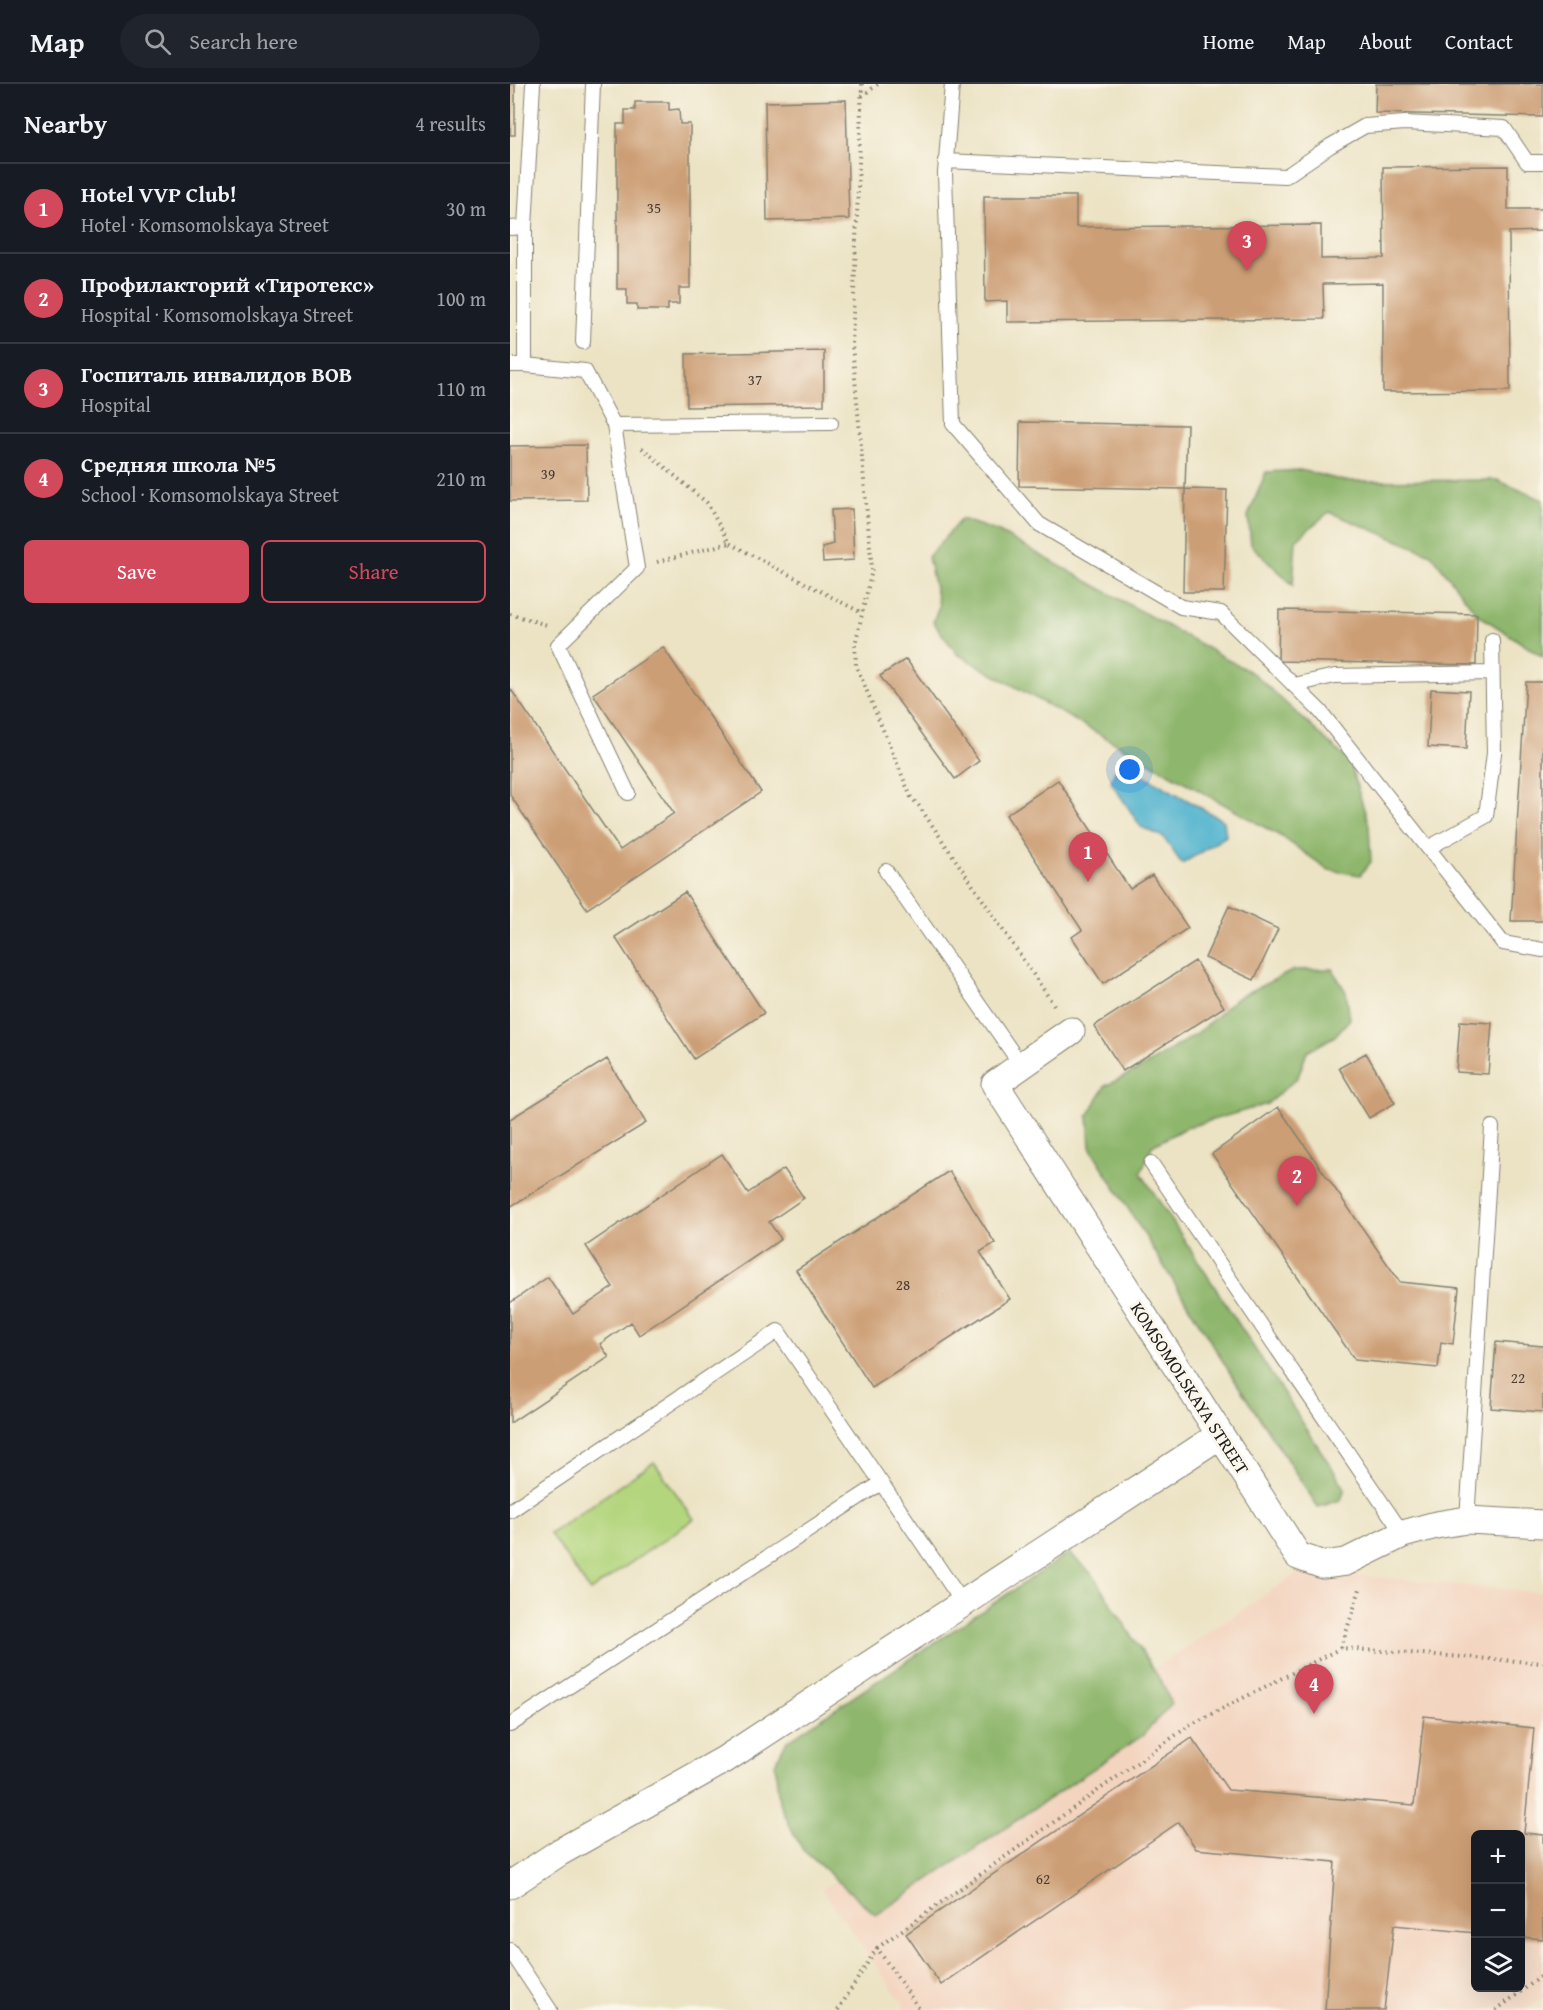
<!DOCTYPE html>
<html lang="en">
<head>
<meta charset="utf-8">
<style>
	body { margin:0; font-family:"Gentium Book Plus",serif; background:#20242c; color:#f1f3f6 }
	.controls { position:absolute; right:18px; bottom:18px; display:grid; overflow:hidden; border-radius:9px; box-shadow:0 6px 24px #0002 }
	.controls button { width:54px; height:54px; display:grid; place-items:center; padding:0; border:0; border-bottom:2px solid #363941; background:#171b24; color:#f1f3f6; font:30px sans-serif }
	.you { position:absolute; left:620px; top:686px; width:21px; height:21px; margin:-15px; border:4px solid #fff; border-radius:50%; background:#1a73e8; box-shadow:0 0 0 9px #1a73e833 }
	.badge { display:grid; place-items:center; width:39px; height:39px; border-radius:50%; background:#d1495b; color:#fff; font-size:20px; font-weight:700 }
	.pin { position:absolute; translate:-50% -50px; filter:drop-shadow(0 2px 3px #0008) }
	.pin::after { content:''; position:absolute; top:32px; width:21px; height:18px; background:inherit; clip-path:polygon(0 0,100% 0,50% 100%) }
	.list { margin:0; padding:0; list-style:none }
	h2 { display:flex; justify-content:space-between; align-items:center; height:78px; margin:0; padding:0 24px; font-size:26px }
	h2 small { font-size:20px; font-weight:400; color:#9ea1a6 }
	.list li { display:grid; grid-template-columns:39px 1fr auto; gap:18px; align-items:center; box-sizing:border-box; height:90px; padding:0 24px; border-top:2px solid #363941 }
	.list b { display:block; font-size:22px; white-space:nowrap }
	.list p { margin:0; font-size:20px; white-space:nowrap; color:#9ea1a6 }
	.list em { font-size:20px; font-style:normal; color:#9ea1a6 }
	.actions { display:flex; gap:12px; padding:18px 24px }
	.actions a { flex:1; padding:14px 0; border:2px solid #d1495b; border-radius:9px; text-align:center; font-size:21px; color:#d1495b }
	.actions .main { background:#d1495b; color:#fff }
	.icon { flex:none; width:33px; height:33px; fill:none; stroke:currentColor; stroke-width:2; stroke-linecap:round; stroke-linejoin:round }
	.map { position:relative; flex:none; width:1033px; height:1926px; overflow:hidden }
	header { display:flex; align-items:center; gap:36px; box-sizing:border-box; height:84px; padding:0 30px; background:#171b24; border-bottom:2px solid #363941 }
	header strong { font-size:28px }
	nav { display:flex; gap:33px; margin-inline-start:auto; font-size:21px }
	.search { width:420px; height:54px; background:#20242c; display:flex; align-items:center; gap:15px; box-sizing:border-box; padding:0 21px; border-radius:33px; color:#9ea1a6; font-size:22px }
	main { display:flex }
	aside { flex:1; background:#171b24 }
	.map>svg:first-child { display:block }
</style>
</head>
<body>
<header>
<strong>Map</strong>
<div class="search"><svg class="icon" aria-label="search" viewBox="0 0 24 24"><circle cx="10" cy="10" r="6"/><path d="M15 15l6 6"/></svg>Search here</div>
<nav><a>Home</a><a>Map</a><a>About</a><a>Contact</a></nav>
</header>
<main>
<aside>
<h2>Nearby<small>4 results</small></h2>
<ul class="list">
<li><span class="badge">1</span><div><b>Hotel VVP Club!</b><p>Hotel · Komsomolskaya Street</p></div><em>30 m</em></li>
<li><span class="badge">2</span><div><b>Профилакторий «Тиротекс»</b><p>Hospital · Komsomolskaya Street</p></div><em>100 m</em></li>
<li><span class="badge">3</span><div><b>Госпиталь инвалидов ВОВ</b><p>Hospital</p></div><em>110 m</em></li>
<li><span class="badge">4</span><div><b>Средняя школа №5</b><p>School · Komsomolskaya Street</p></div><em>210 m</em></li>
</ul>
<div class="actions"><a class="main">Save</a><a>Share</a></div>
</aside>
<div class="map">
<svg width="1033" height="1926" viewBox="0 0 1033 1926">
	<rect width="100%" height="100%" fill="#fbf7ec"/>
	<filter id="ink" filterUnits="userSpaceOnUse"><feTurbulence type="fractalNoise" baseFrequency=".0167" numOctaves="2"/><feDisplacementMap in="SourceGraphic" scale="12" xChannelSelector="R" yChannelSelector="G"/><feConvolveMatrix kernelMatrix="1 2 1 2 8 2 1 2 1" color-interpolation-filters="sRGB"/></filter>
	<filter id="wash" filterUnits="userSpaceOnUse"><feTurbulence type="fractalNoise" baseFrequency=".008" numOctaves="4" result="noise"/><feDisplacementMap in="SourceGraphic" scale="24" xChannelSelector="R" yChannelSelector="G"/><feGaussianBlur stdDeviation="1.35" result="paint"/><feColorMatrix in="noise" values="0 0 0 0 0 0 0 0 0 0 0 0 0 0 0 0 0 1.4 0 .05"/><feComposite in="paint" operator="in"/></filter>
	<g filter="url(#wash)">
		<rect width="100%" height="100%" fill="#ece3c4"/>
		<path fill="#f3d4bf" fill-rule="evenodd" d="M795 1484 854 1492 1033 1509V1914L1015 1926H397L312 1805ZM966 1750H1011V1904H966Z"/>
		<path fill="#b3d57d" stroke="#68784c" stroke-width="1.5" d="M144 1378 184 1435 80 1507 40 1450Z"/>
		<path fill="#8eb66c" stroke="#556944" stroke-width="1.5" d="M790 386 835 397 987 396 1033 416V573L967 530 921 470 819 428 786 456 783 501 741 461 738 432 756 388Z
			M451 435 489 448 744 590 839 677 859 741 861 778 850 791 819 786 772 753 447 570 423 538 429 522 418 473Z
			M822 885 836 908 840 935 825 952 797 968 788 993 757 1020 675 1044 642 1062 631 1089 835 1404 831 1416 808 1423 722 1292 580 1063 578 1032 595 1002 633 983 686 950 727 914 784 886Z
			M559 1469 583 1491 654 1602 661 1620 632 1652 366 1831 293 1766 283 1748 269 1718 265 1680 276 1658Z"/>
		<path fill="#4fb2cd" stroke="#366774" stroke-width="1.5" d="M616 681 714 737 716 752 672 780 653 753 631 743 601 698 605 686Z"/>
		<g id="blocks">
			<path fill="#cc9e75" d="M0 0H5V51H0Z
				M866 0H1033V33L865 29Z
				M336 16 339 135 257 137 255 18Z
				M125 18H159V26L169 25 170 40H180V204H169V220H158V226H127V220H117V205H107V40H115V26H125Z
				M998 82V125H1033V147L999 148 1000 307 873 308V199L813 200 814 235 497 238V217L475 218 474 112H566V143L811 141V175L874 174 873 83Z
				M314 267V321L177 323 176 270Z
				M510 338 677 341 675 405 509 402Z
				M76 361 77 416 0 417V362Z
				M675 405 717 406 714 508H673Z
				M342 425 344 476 313 478 312 463 323 460 321 426Z
				M769 526 967 530 966 581 768 577Z
				M153 563 251 708 77 825 0 711V604L110 766 164 729 83 610Z
				M396 575 469 677 445 695 370 592Z
				M1016 598H1033V837H1001Z
				M921 605 959 607 956 665 918 663Z
				M548 696 620 805 642 791 678 844 593 900 562 853 572 846 496 731Z
				M175 808 254 929 184 975 105 853Z
				M719 822 768 845 744 896 695 874Z
				M685 877 714 923 613 987 584 942Z
				M950 937 982 939 978 990 946 988Z
				M856 969 885 1019 859 1034 829 984Z
				M97 975 136 1039 0 1123V1035Z
				M768 1023 890 1198 949 1204 943 1260 931 1258 928 1284 845 1276 702 1070Z
				M212 1070 238 1109 274 1085 294 1114 259 1138 271 1155 129 1251 121 1238 90 1260 99 1273 0 1339V1219L38 1193 63 1230 103 1203 76 1162Z
				M439 1087 485 1159 470 1168 500 1215 362 1304 286 1186Z
				M986 1258 1033 1262V1328L981 1324Z
				M914 1632 1024 1644 1014 1749 1033 1751V1855L1011 1853V1750H966V1849L884 1841 874 1926H815L825 1778 686 1765 669 1738 431 1901 396 1850 682 1654 718 1706 904 1721Z"/>
		</g>
	</g>
	<g filter="url(#ink)">
		<use href="#blocks" fill-opacity="0" stroke="#848070" stroke-width="1.5"/>
		<g fill="none" stroke-linecap="round" stroke-linejoin="round">
			<g stroke="#848070" stroke-width="16">
				<path id="service" d="M442 0 435 89 443 340 529 440 671 523 711 529 810 627 993 859 1033 866
					M435 77 776 92 820 62 855 42 895 39 994 44 1017 78H1033
					M0 144 15 143
					M73 258 83 0
					M0 281H15V143L23 0
					M15 281 75 287 104 341 321 339
					M104 341 127 484 48 561 118 709
					M784 601 825 592 982 589
					M918 764 976 732 984 669 982 556
					M376 787 511 981
					M641 1079 893 1450
					M0 1427 268 1247 453 1519
					M957 1436 982 1043
					M0 1641 371 1399
					M0 1866 40 1926"/>
			</g>
			<g stroke="#848070" stroke-width="29">
				<path id="minor" d="M561 947 485 1000 788 1472 813 1481 836 1478 893 1450 926 1441 957 1436 1033 1440
					M0 1801 50 1768 214 1676 710 1351"/>
			</g>
			<path stroke="#848070" stroke-width="4" stroke-dasharray="1.5 4.5" stroke-linecap="butt" d="M352 0 342 261 362 486 345 561 346 581 401 713 409 722 546 924
				M352 12 368 0
				M132 364 197 419 219 459 352 529
				M147 478 219 459
				M0 530 37 541
				M831 1564 850 1505
				M367 1864 680 1641 831 1564 1033 1579
				M328 1926 367 1864 410 1926
				M986 1926 1033 1891"/>
			<use href="#service" stroke="#fff" stroke-width="14"/>
			<use href="#minor" stroke="#fff" stroke-width="27"/>
		</g>
	</g>
	<g text-anchor="middle" dominant-baseline="central" stroke-width="6" stroke-linejoin="round" paint-order="stroke">
		<g font-size="15" fill="#483c32">
			<text x="144" y="123">35</text>
			<text x="245" y="295">37</text>
			<text x="38" y="389">39</text>
			<text x="393" y="1200">28</text>
			<text x="1008" y="1293">22</text>
			<text x="533" y="1794">62</text>
		</g>
		<g font-size="18" fill="#1c1c1c" stroke="#fbf7ec">
			<text transform="translate(680 1304) rotate(57)">KOMSOMOLSKAYA STREET</text>
		</g>
	</g>
</svg>
<div class="controls">
<button>+</button>
<button>−</button>
<button><svg class="icon" aria-label="layers" viewBox="0 0 24 24"><path d="M12 4l9 5-9 5-9-5zM3 14l9 5 9-5"/></svg></button>
</div>
<div class="you"></div>
<div class="pin badge" style="left:578px;top:798px">1</div>
<div class="pin badge" style="left:787px;top:1122px">2</div>
<div class="pin badge" style="left:737px;top:187px">3</div>
<div class="pin badge" style="left:804px;top:1630px">4</div>
</div>
</main>
</body>
</html>
